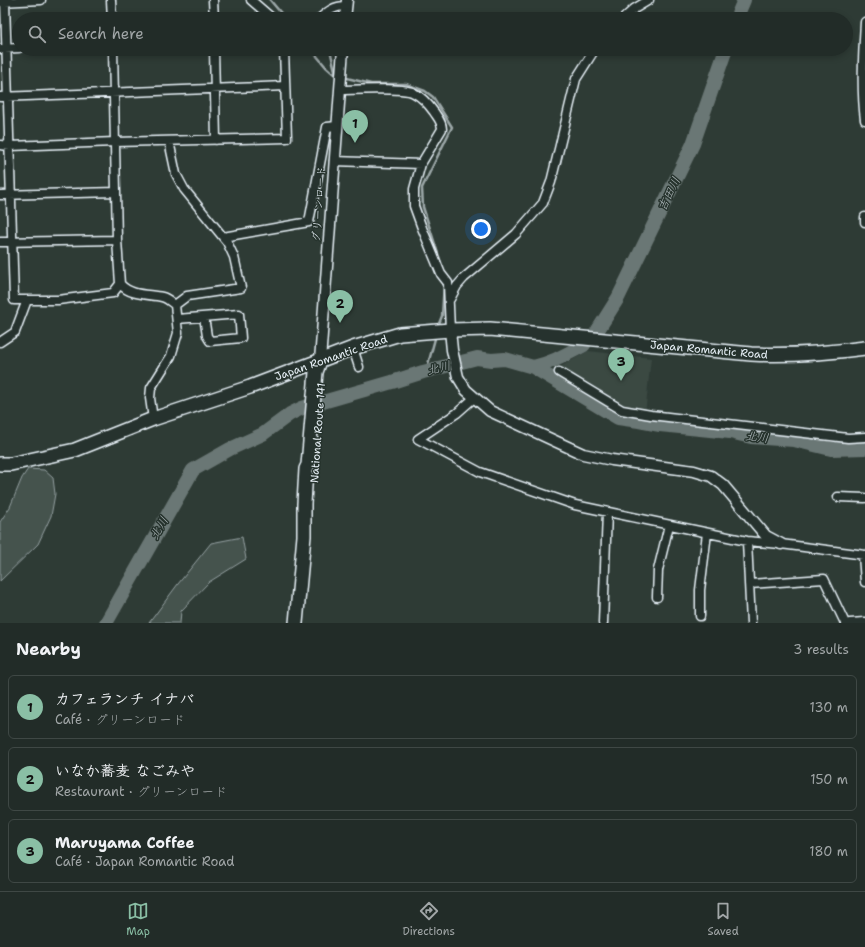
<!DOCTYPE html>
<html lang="en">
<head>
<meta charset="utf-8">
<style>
	body { margin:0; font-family:"Shantell Sans","Klee One",sans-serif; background:#2a3430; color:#f1f3f6 }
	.you { position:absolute; left:481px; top:229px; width:14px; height:14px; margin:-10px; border:3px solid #fff; border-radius:50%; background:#1a73e8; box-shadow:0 0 0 6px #1a73e833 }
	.badge { display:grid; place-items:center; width:26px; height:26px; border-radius:50%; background:#8abfa5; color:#111; font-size:13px; font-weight:700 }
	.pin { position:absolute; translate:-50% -33px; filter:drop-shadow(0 1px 2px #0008) }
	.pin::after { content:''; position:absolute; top:21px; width:14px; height:12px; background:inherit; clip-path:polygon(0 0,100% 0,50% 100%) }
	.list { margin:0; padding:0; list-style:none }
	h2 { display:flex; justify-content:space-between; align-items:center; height:52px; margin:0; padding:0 16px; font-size:17px }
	h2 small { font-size:13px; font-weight:400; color:#a2a7a8 }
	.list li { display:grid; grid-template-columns:26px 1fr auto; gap:12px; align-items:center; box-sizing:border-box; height:64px; margin:0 8px 8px; padding:0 8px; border:1px solid #3f4845; border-radius:6px }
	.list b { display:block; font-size:15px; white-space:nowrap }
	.list p { margin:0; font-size:13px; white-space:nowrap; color:#a2a7a8 }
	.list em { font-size:13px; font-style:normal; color:#a2a7a8 }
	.icon { flex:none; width:22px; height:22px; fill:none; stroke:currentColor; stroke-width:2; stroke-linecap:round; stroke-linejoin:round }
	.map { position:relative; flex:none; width:865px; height:623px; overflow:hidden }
	.search { position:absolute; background:#222c28; box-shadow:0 2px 6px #0003; left:12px; right:12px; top:12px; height:44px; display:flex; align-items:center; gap:10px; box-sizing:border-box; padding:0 14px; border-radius:22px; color:#a2a7a8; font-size:15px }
	.sheet { height:268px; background:#222c28 }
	nav { display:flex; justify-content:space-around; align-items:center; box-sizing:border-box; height:56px; border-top:1px solid #3f4845; background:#222c28; font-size:11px; color:#a2a7a8 }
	nav a { display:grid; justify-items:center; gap:2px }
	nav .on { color:#8abfa5 }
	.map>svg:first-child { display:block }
</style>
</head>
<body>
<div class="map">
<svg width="865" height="623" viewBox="0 0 865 623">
	<rect width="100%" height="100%" fill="#2e3b35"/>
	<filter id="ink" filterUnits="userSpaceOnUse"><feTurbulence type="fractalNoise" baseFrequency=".025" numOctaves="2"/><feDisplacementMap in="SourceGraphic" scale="8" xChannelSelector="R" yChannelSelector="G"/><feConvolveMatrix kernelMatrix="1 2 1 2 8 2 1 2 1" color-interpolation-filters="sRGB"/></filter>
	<g filter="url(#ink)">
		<path fill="#3b4843" d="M588 351 651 358 645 415 614 405 564 372 560 367Z"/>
		<path fill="#45524e" stroke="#96a2a3" d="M28 469 44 470 53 478 55 494 51 516 38 544 0 581V522L10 507 22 478Z
			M242 537 246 559 209 582 181 611 180 623H149L178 584 211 543Z"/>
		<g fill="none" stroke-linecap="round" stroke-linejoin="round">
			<path stroke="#9da8a9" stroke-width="2.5" d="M270 0 286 19
				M333 19 334 10
				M311 49 326 67 335 75
				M331 49V54L336 75 338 76
				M343 77 371 84H406L425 91 433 97 452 127 422 188 423 207 441 263
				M438 326 442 316 444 282
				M423 372 427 368 436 335"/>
			<path stroke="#6b7775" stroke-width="14" d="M736 19 744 0
				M596 333 618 298 693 144 726 49
				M533 367C552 363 567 354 584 345
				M106 623 193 470 230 449 263 434 290 414 302 408 392 382 423 372 477 358 491 360 505 359 533 367 618 418 639 421 660 425 730 432 751 437 794 440 831 449 865 448"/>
			<g stroke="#e8f1f8" stroke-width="11">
				<path id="minor" d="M111 0 112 19
					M213 0 214 19
					M251 0 273 19
					M0 2 41 0
					M5 2 14 300H58L113 293 120 284
					M319 19C328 11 334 6 346 6
					M623 19 634 9 649 0
					M865 22C863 54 861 88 865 120
					M0 49 19 48
					M113 49 117 240 120 284C131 296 147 294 162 297 167 298 171 302 175 305
					M214 49 216 140
					M340 90C354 90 404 87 414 93 422 97 429 105 434 112 438 118 442 122 442 129L421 164 414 189V206L422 228 441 274 448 283 450 330
					M0 97 285 86
					M169 141 176 174 184 189 227 242 234 257 241 288 187 296 175 305
					M0 145 10 146 115 142 287 138 284 49
					M334 161 421 164
					M0 195 116 192
					M865 217V222
					M223 237 309 222 327 127 337 126
					M0 242 117 240
					M450 299 457 286 464 278 516 234 543 203 551 182 576 79 595 49
					M177 319 239 314 241 338 210 341 207 336 204 317
					M0 342 15 332 27 300
					M353 348 359 367
					M559 372 622 410 651 415 848 438 865 437
					M474 398 457 413 418 439 480 472 575 505 747 541 781 544 865 555
					M153 419 150 398 151 388 171 356 178 333 175 305
					M838 497 865 498
					M747 541 751 623
					M863 555 865 582
					M749 584 824 579 845 623
					M657 597 658 570 669 525
					M700 616V590L707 533
					M603 623 607 512
					M850 623 865 622"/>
			</g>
			<g stroke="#e8f1f8" stroke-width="13">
				<path id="tertiary" d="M345 19 347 0
					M450 330 452 350 458 377 466 390 490 411 583 454 612 460 694 471 711 476 723 485 766 536 781 544
					M320 361 343 49"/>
			</g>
			<g stroke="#e8f1f8" stroke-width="16">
				<path id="trunk" d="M0 464H11L75 450 153 419 250 387 353 348 400 334 450 330 490 329 751 354C789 356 827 353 865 348
					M296 623 304 536V504L306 469 308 465 316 372 320 361"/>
			</g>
			<use href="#minor" stroke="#26332d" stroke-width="8"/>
			<use href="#tertiary" stroke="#26332d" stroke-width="10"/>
			<use href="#trunk" stroke="#26332d" stroke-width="13"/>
		</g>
	</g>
	<g text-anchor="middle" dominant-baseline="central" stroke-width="3" stroke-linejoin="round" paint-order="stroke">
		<g font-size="11" fill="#e8f1f8" stroke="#26332d">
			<text transform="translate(319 204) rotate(-86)">グリーンロード</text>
			<text transform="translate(709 350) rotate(5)">Japan Romantic Road</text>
			<text transform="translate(331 358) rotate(-19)">Japan Romantic Road</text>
			<text transform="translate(318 433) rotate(-86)">National Route 141</text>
		</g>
		<g font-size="12" font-style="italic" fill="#b0babd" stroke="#26332d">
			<text transform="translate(669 194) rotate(-64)">吉田川</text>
			<text transform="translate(439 368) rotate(-14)">北川</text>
			<text transform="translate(757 437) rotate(6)">北川</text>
			<text transform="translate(159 528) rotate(-60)">北川</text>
		</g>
	</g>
</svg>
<div class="you"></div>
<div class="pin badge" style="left:355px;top:143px">1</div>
<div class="pin badge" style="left:340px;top:323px">2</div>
<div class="pin badge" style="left:621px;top:381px">3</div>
<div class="search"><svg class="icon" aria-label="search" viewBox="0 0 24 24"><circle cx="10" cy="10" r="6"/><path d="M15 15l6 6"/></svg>Search here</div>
</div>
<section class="sheet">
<h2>Nearby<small>3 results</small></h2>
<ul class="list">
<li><span class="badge">1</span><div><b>カフェランチ イナバ</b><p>Café · グリーンロード</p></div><em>130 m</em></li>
<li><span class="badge">2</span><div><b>いなか蕎麦 なごみや</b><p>Restaurant · グリーンロード</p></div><em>150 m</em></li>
<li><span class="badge">3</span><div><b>Maruyama Coffee</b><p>Café · Japan Romantic Road</p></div><em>180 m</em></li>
</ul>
</section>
<nav>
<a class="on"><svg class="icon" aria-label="map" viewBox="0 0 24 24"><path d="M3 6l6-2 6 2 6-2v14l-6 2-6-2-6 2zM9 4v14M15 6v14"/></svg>Map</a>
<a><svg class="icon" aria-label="directions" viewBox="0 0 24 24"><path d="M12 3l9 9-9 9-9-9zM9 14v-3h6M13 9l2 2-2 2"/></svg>Directions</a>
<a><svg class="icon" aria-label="saved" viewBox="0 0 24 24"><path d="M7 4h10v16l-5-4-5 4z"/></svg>Saved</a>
</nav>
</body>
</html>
